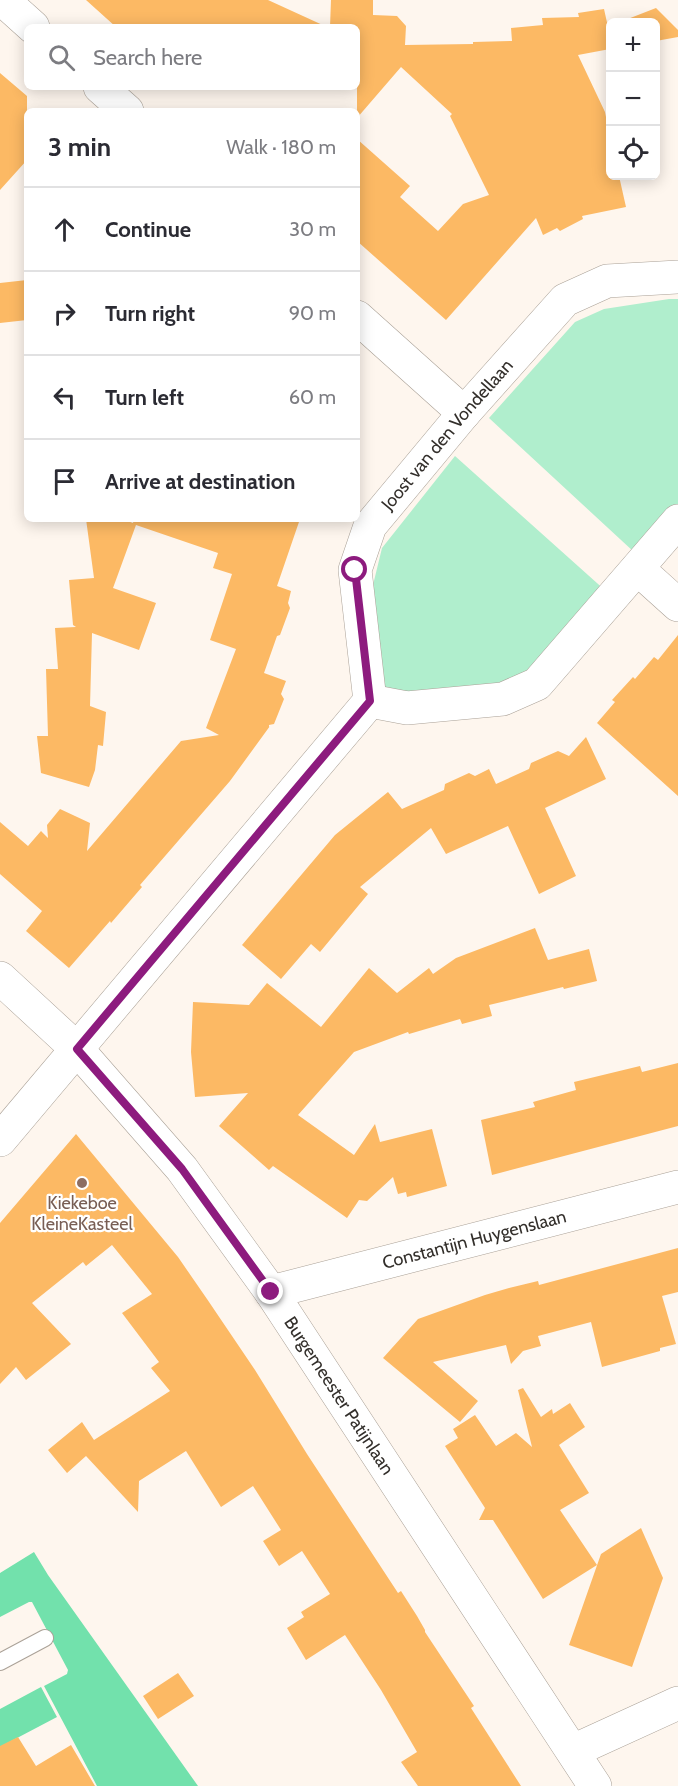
<!DOCTYPE html>
<html lang="en">
<head>
<meta charset="utf-8">
<style>
	body { margin:0; font-family:Cabin,sans-serif; background:#f2f2f3; color:#2b2b33 }
	.controls { position:absolute; right:18px; top:18px; display:grid; overflow:hidden; border-radius:9px; box-shadow:0 3px 15px #0003 }
	.controls button { width:54px; height:54px; display:grid; place-items:center; padding:0; border:0; border-bottom:2px solid #e1e1e2; background:#fff; color:#2b2b33; font:30px sans-serif }
	.stop { position:absolute; width:18px; height:18px; margin:-14px; border:4px solid #8d1b7e; border-radius:50%; background:#fff }
	.stop.end { background:#8d1b7e; border-color:#fff; box-shadow:0 2px 6px #0008 }
	.list { margin:0; padding:0; list-style:none }
	h2 { display:flex; justify-content:space-between; align-items:center; height:78px; margin:0; padding:0 24px; font-size:26px }
	h2 small { font-size:20px; font-weight:400; color:#7c7c81 }
	.list li { display:grid; grid-template-columns:39px 1fr auto; gap:18px; align-items:center; box-sizing:border-box; height:84px; padding:0 24px; border-top:2px solid #e1e1e2 }
	.list b { display:block; font-size:22px; white-space:nowrap }
	.list em { font-size:20px; font-style:normal; color:#7c7c81 }
	.icon { flex:none; width:33px; height:33px; fill:none; stroke:currentColor; stroke-width:2; stroke-linecap:round; stroke-linejoin:round }
	.map { position:relative; flex:none; width:678px; height:1786px; overflow:hidden }
	.search { position:absolute; background:#fff; box-shadow:0 3px 15px #0003; left:24px; top:24px; width:336px; height:66px; display:flex; align-items:center; gap:15px; box-sizing:border-box; padding:0 21px; border-radius:9px; color:#7c7c81; font-size:22px }
	.panel { position:absolute; background:#fff; box-shadow:0 3px 15px #0003; left:24px; top:108px; width:336px; height:414px; border-radius:9px }
	.map>svg:first-child { display:block }
</style>
</head>
<body>
<div class="map">
<svg width="678" height="1786" viewBox="0 0 678 1786">
	<rect width="100%" height="100%" fill="#fef6ee"/>
	<path fill="#b0eecd" d="M669 299H678V504L634 552 489 418 575 322 604 309Z
		M455 456 607 592 529 684 388 700 364 642 373 585 382 548Z"/>
	<path fill="#72e1ac" d="M34 1552 48 1575 198 1786H97L44 1686 67 1674 68 1670 32 1602H29L0 1617V1573Z
		M41 1687 57 1717 0 1747V1709Z"/>
	<path fill="#fcb964" d="M86 0H268L327 27H116Z
		M331 0H373V15L397 16 406 26 405 45 473 44V42L512 41 511 28 543 25 542 18 579 17 578 13 604 9 608 27 610 26V49L578 55 605 112 610 137V176H619L626 207 582 216 583 219 560 231 557 228 543 235 536 218 446 320 357 241V139L410 186 400 197 438 231 463 204 489 195 450 116 452 114 401 67 357 118V27H330Z
		M656 8 678 30V37L656 41V22H620Z
		M0 73 27 96V160L0 190Z
		M27 280V320L0 323V283Z
		M86 519H122L133 523 134 519H300L277 586 291 591 288 603 290 608 280 635 277 636 264 673 286 681 281 694 284 699 274 724 269 725V727L270 726 230 781 140 885 142 887 111 923 110 921 69 968 26 931 42 911 0 874V822L28 846 41 831 48 838 47 825 60 809 90 823 87 851 181 741 219 735 206 728 236 649 210 640 232 574 213 568 218 553 136 525 113 588 156 603 139 650 92 633 90 706 106 712 103 746 98 745 95 770 89 787 41 773 37 736H48L46 669H58L55 628 76 627 73 625 69 580 94 578Z
		M678 635V796L597 723 615 702 612 700 633 677 635 679 654 657 658 660Z
		M586 737 606 779 545 808 576 876 539 894 508 826 446 854 431 828 360 887 368 894 320 952 311 944 281 979 242 945 335 835 388 792 402 809 444 790 445 784 469 773 475 776 489 769 496 784 529 769 531 763 558 751 569 756Z
		M535 928 548 960 589 949 597 981 564 989 563 987 489 1005 492 1016 462 1024 460 1019 409 1034 408 1032 354 1052 298 1115 354 1155 375 1124 380 1142 432 1129 447 1186 407 1197 406 1192 398 1194 393 1177 367 1201 359 1200 347 1218 273 1166 269 1170 219 1126 248 1093 195 1097 191 1052 193 1002 249 1005 267 983 321 1027 369 968 397 993 429 968 433 974 456 958Z
		M678 1063V1126L492 1175 481 1120 535 1107 533 1102 576 1090 574 1082 640 1066 642 1072Z
		M76 1134 178 1257 207 1299 255 1370 307 1454 398 1593 401 1591 417 1616 425 1630V1632L474 1706 471 1708 521 1786H418L401 1762 417 1752 381 1690 345 1635 306 1660 287 1628 304 1617 301 1612 330 1594 302 1551 279 1566 263 1541 281 1530 253 1486 221 1507 186 1451 139 1481 138 1512 86 1456 67 1473 48 1450 82 1422 94 1440 170 1391 151 1368 159 1362 122 1313 152 1294 112 1245 86 1266 83 1262 32 1303 71 1344 26 1380 16 1367 0 1384V1223Z
		M678 1248V1292L662 1296 676 1344 660 1348V1351L602 1367 591 1322 538 1336 541 1346 523 1351 511 1364 506 1345 433 1362 478 1401 460 1422 383 1358 418 1319 485 1295 509 1288 538 1281 539 1285Z
		M523 1388 541 1417 552 1409 553 1414 570 1403 585 1427 559 1445 589 1493 560 1510 597 1565 543 1599 493 1520H479L485 1508 445 1446 458 1438 453 1429 475 1415 496 1446 516 1433 532 1447 518 1390Z
		M641 1528 663 1578 632 1667 569 1645 601 1554Z
		M178 1673 194 1696 158 1719 143 1696Z
		M18 1737 36 1766 71 1745 95 1786H0V1746Z"/>
	<g fill="none" stroke-linecap="round" stroke-linejoin="round">
		<g stroke="#aaa197" stroke-width="18">
			<path id="service" d="M0 1662 45 1638"/>
		</g>
		<g stroke="#aaa197" stroke-width="34">
			<g id="minor">
				<path d="M3 0 33 27"/>
				<path d="M100 87 127 111"/>
				<path d="M357 317 464 413"/>
				<path d="M638 569 678 605"/>
				<path d="M370 701 407 708 503 699 537 684 678 521"/>
				<path id="s1" d="M0 978 77 1049 182 1169 271 1292 595 1786"/>
				<path id="s2" d="M0 1140 370 701 355 570 370 526 464 413 565 300 607 281 678 277"/>
				<path id="s3" d="M271 1292 678 1187"/>
				<path d="M573 1751 678 1703"/>
			</g>
		</g>
		<use href="#service" stroke="#fff" stroke-width="16"/>
		<use href="#minor" stroke="#fff" stroke-width="33"/>
	</g>
	<g fill="none" stroke-linecap="round" stroke-linejoin="round">
		<path stroke="#8d1b7e" stroke-width="8" d="M271 1292 182 1169 77 1049 370 701 355 570"/>
	</g>
	<circle fill="#8d6e63" stroke="#fff" stroke-width="2" cx="82" cy="1183" r="6"/>
	<g text-anchor="middle" dominant-baseline="central" stroke-width="4.5" stroke-linejoin="round" paint-order="stroke">
		<g font-size="18" fill="#332f2b" stroke="#fff">
			<text stroke="none"><textPath href="#s2" startOffset="872">Joost van den Vondellaan</textPath></text>
			<text stroke="none"><textPath href="#s3" startOffset="210">Constantijn Huygenslaan</textPath></text>
			<text stroke="none"><textPath href="#s1" startOffset="540">Burgemeester Patijnlaan</textPath></text>
		</g>
		<g font-size="18" fill="#785e54" stroke="#fff">
			<text x="82" y="1203">Kiekeboe<tspan x="82" dy="21">KleineKasteel</tspan></text>
		</g>
	</g>
</svg>
<div class="controls">
<button>+</button>
<button>−</button>
<button><svg class="icon" aria-label="locate" viewBox="0 0 24 24"><circle cx="12" cy="12" r="6"/><path d="M12 2v4M12 18v4M2 12h4M18 12h4"/></svg></button>
</div>
<div class="stop" style="left:355px;top:570px"></div>
<div class="stop end" style="left:271px;top:1292px"></div>
<div class="search"><svg class="icon" aria-label="search" viewBox="0 0 24 24"><circle cx="10" cy="10" r="6"/><path d="M15 15l6 6"/></svg>Search here</div>
<section class="panel">
<h2>3 min<small>Walk · 180 m</small></h2>
<ul class="list">
<li><svg class="icon" aria-label="ahead" viewBox="0 0 24 24"><path d="M12 20V5M6 11l6-6 6 6"/></svg><div><b>Continue</b></div><em>30 m</em></li>
<li><svg class="icon" aria-label="right" viewBox="0 0 24 24"><path d="M7 20v-9h11M14 6l5 5-5 5"/></svg><div><b>Turn right</b></div><em>90 m</em></li>
<li><svg class="icon" aria-label="left" viewBox="0 0 24 24"><path d="M17 20v-9H6M10 6l-5 5 5 5"/></svg><div><b>Turn left</b></div><em>60 m</em></li>
<li><svg class="icon" aria-label="arrive" viewBox="0 0 24 24"><path d="M6 21V4h12l-3 4 3 4H6"/></svg><div><b>Arrive at destination</b></div></li>
</ul>
</section>
</div>
</body>
</html>
